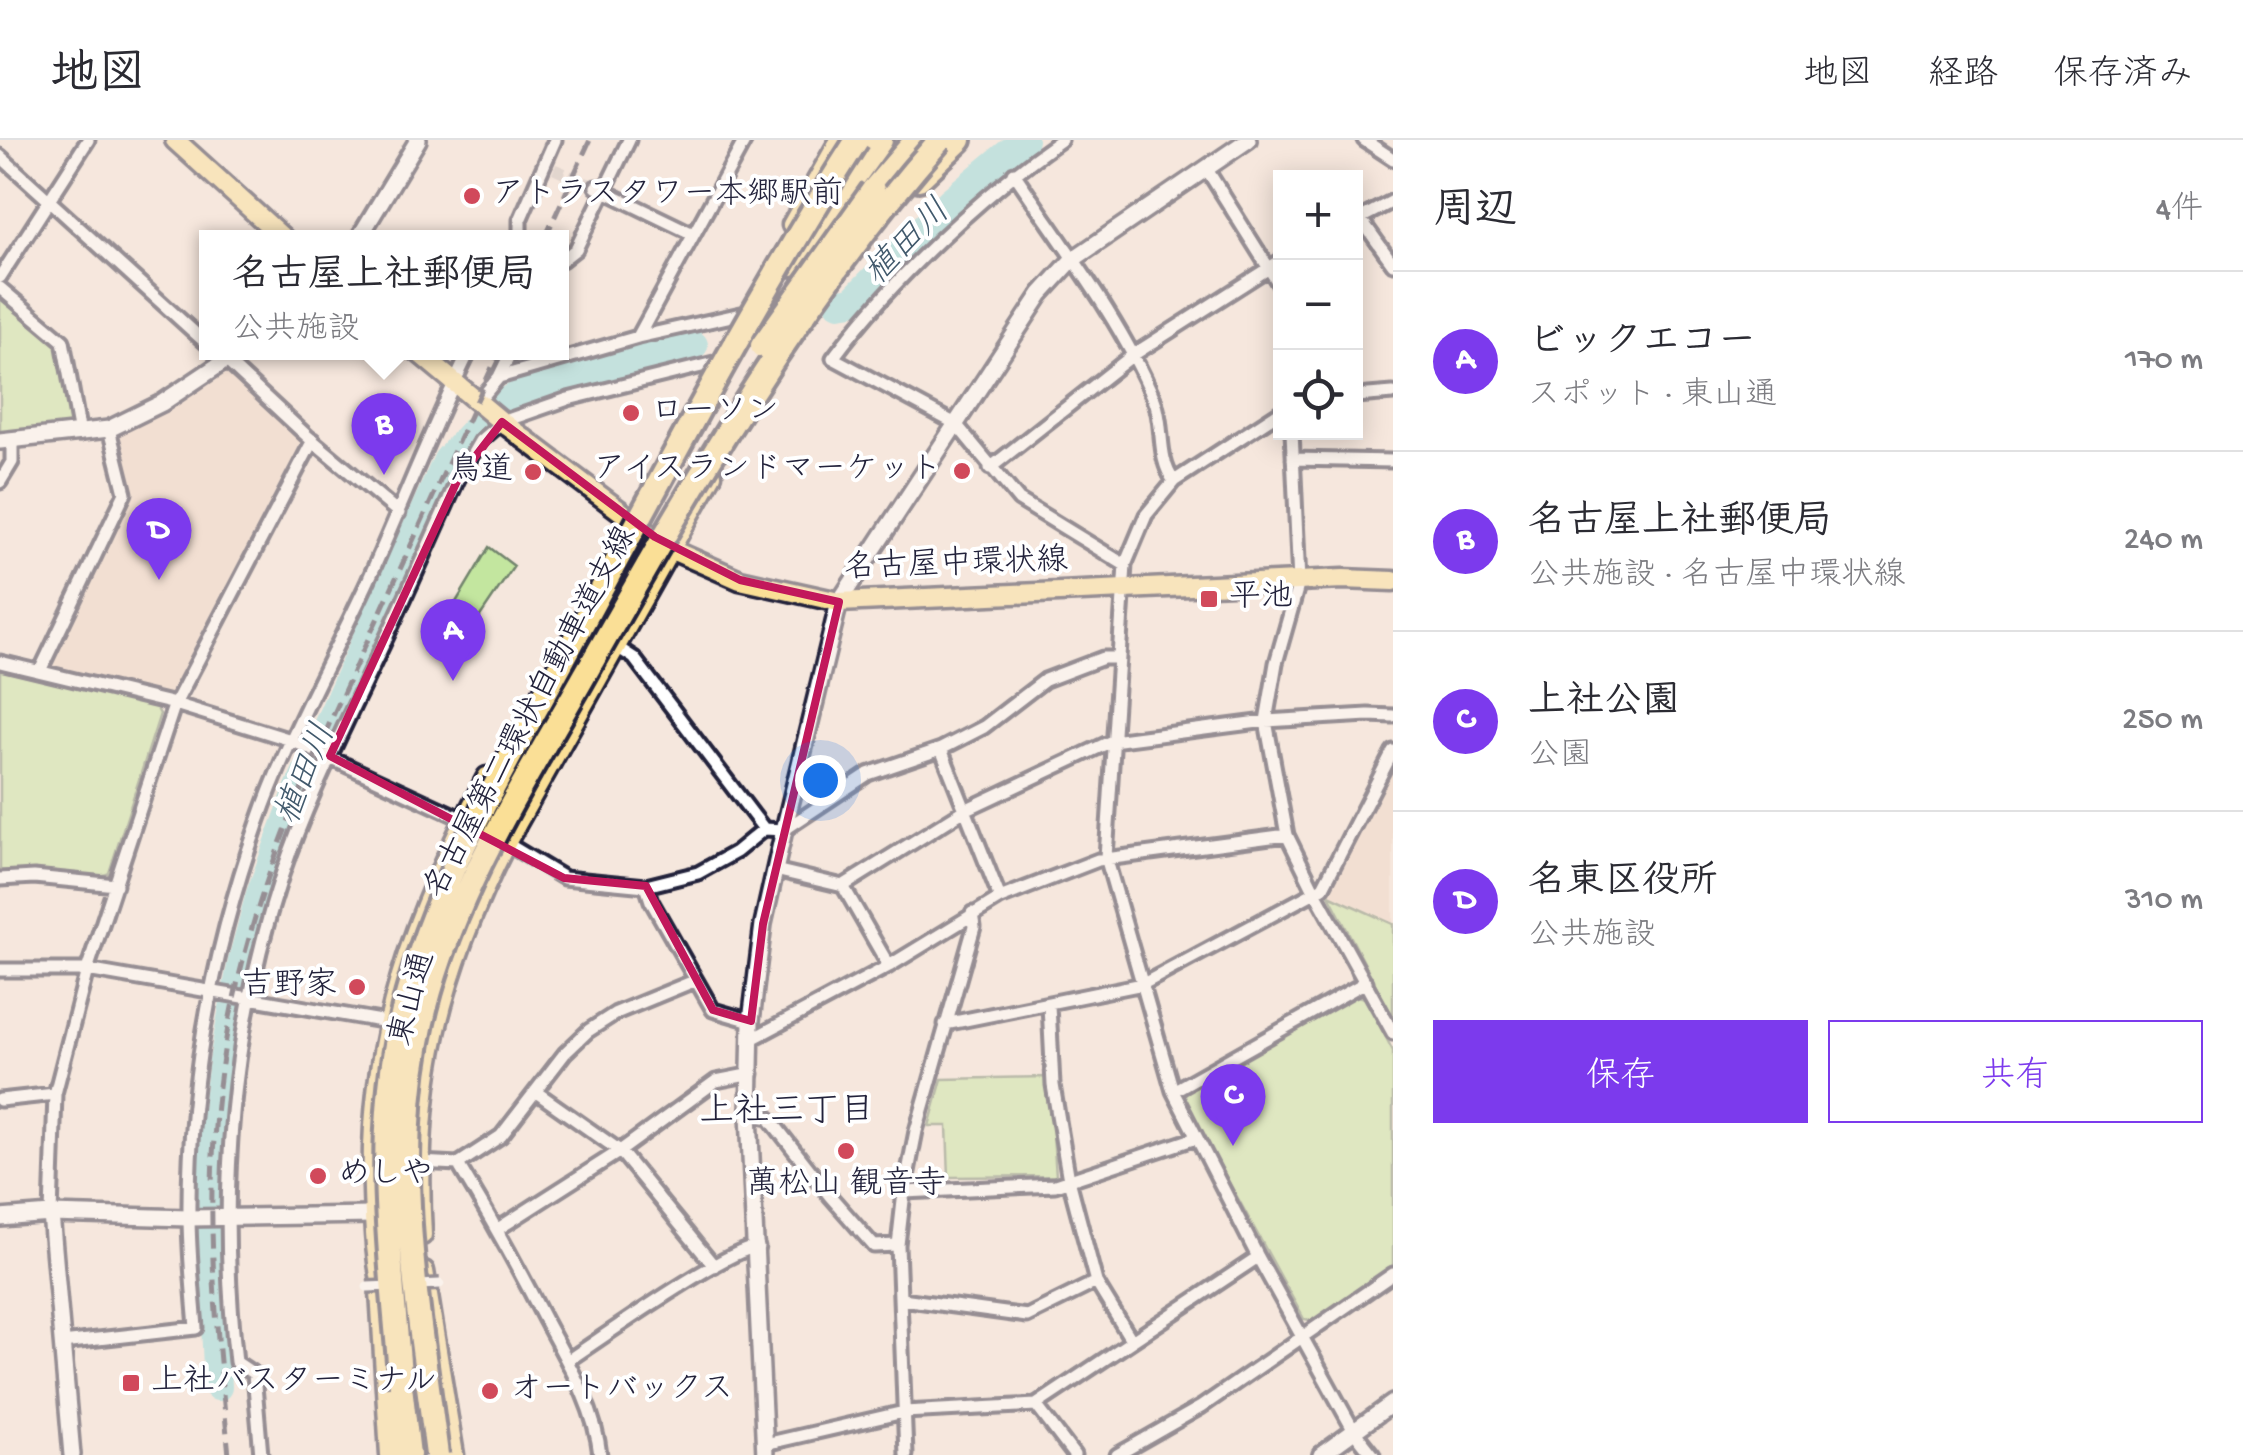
<!DOCTYPE html>
<html lang="ja">
<head>
<meta charset="utf-8">
<style>
	body { margin:0; font-family:"Gochi Hand","Klee One",sans-serif; background:#f2f2f3; color:#2b2b33 }
	.controls { position:absolute; right:30px; top:30px; display:grid; overflow:hidden; border-radius:0px; box-shadow:0 5px 25px #0003 }
	.controls button { width:90px; height:90px; display:grid; place-items:center; padding:0; border:0; border-bottom:2px solid #e1e1e2; background:#fff; color:#2b2b33; font:50px sans-serif }
	.you { position:absolute; left:820px; top:640px; width:35px; height:35px; margin:-25px; border:8px solid #fff; border-radius:50%; background:#1a73e8; box-shadow:0 0 0 15px #1a73e833 }
	.badge { display:grid; place-items:center; width:65px; height:65px; border-radius:50%; background:#7c3aed; color:#fff; font-size:32px; font-weight:700 }
	.pin { position:absolute; translate:-50% -82px; filter:drop-shadow(0 2px 5px #0008) }
	.pin::after { content:''; position:absolute; top:52px; width:35px; height:30px; background:inherit; clip-path:polygon(0 0,100% 0,50% 100%) }
	.popup { position:absolute; left:199px; top:90px; width:370px; height:130px; box-sizing:border-box; display:grid; place-content:center; border-radius:0px; background:#fff; filter:drop-shadow(0 2px 8px #0005); font-size:32px; white-space:nowrap; color:#7c7c81 }
	.popup b { font-size:38px; color:#2b2b33 }
	.popup::after { content:''; position:absolute; left:50%; top:100%; margin-left:-20px; border:20px solid transparent; border-top-color:#fff }
	.list { margin:0; padding:0; list-style:none }
	h2 { display:flex; justify-content:space-between; align-items:center; height:130px; margin:0; padding:0 40px; font-size:42px }
	h2 small { font-size:32px; font-weight:400; color:#7c7c81 }
	.list li { display:grid; grid-template-columns:65px 1fr auto; gap:30px; align-items:center; box-sizing:border-box; height:180px; padding:0 40px; border-top:2px solid #e1e1e2 }
	.list b { display:block; font-size:38px; white-space:nowrap }
	.list p { margin:0; font-size:32px; white-space:nowrap; color:#7c7c81 }
	.list em { font-size:32px; font-style:normal; color:#7c7c81 }
	.actions { display:flex; gap:20px; padding:30px 40px }
	.actions a { flex:1; padding:22px 0; border:2px solid #7c3aed; border-radius:0px; text-align:center; font-size:35px; color:#7c3aed }
	.actions .main { background:#7c3aed; color:#fff }
	.icon { flex:none; width:55px; height:55px; fill:none; stroke:currentColor; stroke-width:2; stroke-linecap:round; stroke-linejoin:round }
	.map { position:relative; flex:none; width:1393px; height:1315px; overflow:hidden }
	header { display:flex; align-items:center; gap:60px; box-sizing:border-box; height:140px; padding:0 50px; background:#fff; border-bottom:2px solid #e1e1e2 }
	header strong { font-size:48px }
	nav { display:flex; gap:55px; margin-inline-start:auto; font-size:35px }
	main { display:flex }
	aside { flex:1; background:#fff }
	.map>svg:first-child { display:block }
</style>
</head>
<body>
<header>
<strong>地図</strong>
<nav><a>地図</a><a>経路</a><a>保存済み</a></nav>
</header>
<main>
<div class="map">
<svg width="1393" height="1315" viewBox="0 0 1393 1315">
	<rect width="100%" height="100%" fill="#f5e7dd"/>
	<filter id="ink" filterUnits="userSpaceOnUse"><feTurbulence type="fractalNoise" baseFrequency=".01" numOctaves="2"/><feDisplacementMap in="SourceGraphic" scale="20" xChannelSelector="R" yChannelSelector="G"/><feConvolveMatrix kernelMatrix="1 2 1 2 8 2 1 2 1" color-interpolation-filters="sRGB"/></filter>
	<g filter="url(#ink)">
		<path fill="#eed6c6" d="M227 234 299 298 300 305 171 552 166 556 50 530 47 523 130 357 131 348 120 297 123 289 164 271 219 235Z
			M1393 626V784L1329 755 1327 749Z"/>
		<path fill="#c3e69f" stroke="#72846d" stroke-width="2.5" d="M0 154 59 204 73 285 70 291 0 295Z
			M489 407 514 426 458 509 437 494Z
			M0 530 156 567 160 574 109 733C92 742 28 727 0 731Z
			M1329 755 1393 784V878Z
			M1356 856 1365 858 1393 911V1125L1314 1181 1304 1179 1184 960 1186 951Z
			M1049 937 1056 1036 949 1037 947 986H929L942 939Z"/>
		<g fill="none" stroke-linecap="round" stroke-linejoin="round">
			<path stroke="#88dade" stroke-width="28" d="M839 163 852 161 950 61 1024 0
				M218 1247 211 1104 212 1009 223 921 242 821 260 754 298 650 447 320 494 268 529 249 694 205"/>
			<path stroke="#cbc0bd" stroke-width="11" stroke-dasharray="11 5.5" stroke-linecap="butt" d="M554 29 596 47"/>
			<g stroke="#22223b" stroke-width="19">
				<path id="minor" d="M1061 0C982 55 891 140 833 218L956 284 1019 360 1125 425
					M1364 0 1393 19
					M0 16 206 203
					M1206 28 1280 146
					M1014 33C1062 105 1120 178 1154 259 1165 285 1156 317 1174 341
					M596 47 693 94
					M1360 78 1393 124
					M1357 80 1393 61
					M520 98V80L555 0
					M562 120 576 109 629 0
					M0 137 88 0
					M0 148 63 201 80 294
					M638 197 745 0
					M217 212 307 296 399 373
					M499 237 638 197 741 174
					M1356 256 1393 253
					M478 262 499 237 511 212
					M1280 272 1174 341 1146 375 1125 425 1106 717 1173 951 1258 1117 1354 1291 1373 1315
					M1293 319 1393 321
					M990 328 1133 215 1280 121
					M0 342 12 322V301
					M617 507 634 518 764 689
					M0 522 175 564 291 600 467 681
					M40 531 125 353 109 289
					M1393 576 1368 575 1266 581 1287 695 1315 752 1393 893
					M941 609 1000 758
					M501 700 564 738 646 746 698 733 736 712 764 689 784 690 868 634 941 609 984 587 1045 540 1103 518H1119
					M775 730 843 746 889 826
					M0 739 34 737 116 745
					M646 746 651 761 713 870 751 881
					M843 746 965 670 1112 601 1266 581 1276 523 1299 442 1292 292
					M0 830H87L387 882
					M1049 865 1053 945 1069 1040 1096 1142 1132 1201
					M945 884 1143 844 1315 752 1323 747 1393 611
					M750 900 889 826 1000 758 1098 720 1287 695
					M1173 951 1366 842
					M536 952 620 1011 714 1126
					M0 960 55 954
					M749 974 769 978 830 1056 874 1106 898 1105
					M419 1022 458 1024 501 996 565 913 588 891 616 873 694 841
					M458 1024C489 1075 518 1127 545 1180 568 1223 595 1267 600 1315
					M904 1052 1055 1045 1196 998
					M51 1074 55 954 87 830 174 566 313 300
					M498 1089 620 1011 716 941 752 934
					M902 1159 1027 1176 1096 1142
					M62 1203 196 1188C193 1150 189 1112 189 1075 188 941 214 807 258 682 287 598 331 521 368 441 402 365 432 287 469 212
					M567 1221C599 1200 729 1107 758 1107
					M1036 1265 1074 1315
					M765 1304 904 1272 1036 1265 1258 1117
					M261 1315 254 1234 236 1222C218 1057 230 893 282 735 306 663 341 594 373 526 403 464 430 402 458 339L480 301 502 282 568 259 714 223
					M906 1315 898 1105 904 1052 916 991 974 787 972 773
					M1117 1315 1201 1267 1393 1134"/>
			</g>
			<g stroke="#22223b" stroke-width="22">
				<path id="tertiary" d="M359 98 418 0
					M0 301 109 289 162 263 238 212
					M51 1074 72 1315
					M0 1078 51 1074 188 1078 374 1075
					M765 1315 749 974 751 881 763 784 784 690 839 462 1041 154 1072 120 1248 0
					M1321 1315 1393 1263"/>
			</g>
			<g stroke="#22223b" stroke-width="25">
				<path id="primary" d="M175 0 283 98
					M792 85 840 0
					M418 212 502 282 672 410 740 440 839 462 1343 439 1393 441
					M422 1095C413 945 438 837 506 703L712 335
					M424 1131 454 1315
					M380 1151 390 1315
					M386 1163C376 1126 374 1088 373 1050 368 896 415 770 487 637"/>
			</g>
			<g stroke="#22223b" stroke-width="30">
				<path id="motorway" d="M919 39 960 0
					M873 50 916 0
					M792 124 881 0
					M401 1246 409 1315"/>
			</g>
			<use href="#minor" stroke="#fff" stroke-width="11"/>
			<use href="#tertiary" stroke="#fff" stroke-width="15"/>
			<use href="#primary" stroke="#fadf96" stroke-width="18"/>
			<use href="#motorway" stroke="#fadf96" stroke-width="22"/>
			<path stroke="#22223b" stroke-width="5" stroke-dasharray="15 8" stroke-linecap="butt" d="M545 98 590 0
				M229 1315C218 1202 205 1088 216 975 232 797 296 654 370 495 413 401 456 306 499 212"/>
			<g stroke="#22223b" stroke-width="16" stroke-linecap="butt">
				<path id="pedestrian-bridge" d="M418 1145 440 1144
					M367 1147 392 1146"/>
			</g>
			<g stroke="#22223b" stroke-width="30" stroke-linecap="butt">
				<path id="motorway-bridge" d="M762 206 873 50
					M401 1246C392 1131 375 1014 397 899 424 755 506 628 574 500 665 332 754 161 857 0
					M437 1315C420 1178 393 1040 418 902 442 771 517 655 582 540 689 351 795 164 940 0"/>
			</g>
			<use href="#pedestrian-bridge" stroke="#fff" stroke-width="9"/>
			<use href="#motorway-bridge" stroke="#fadf96" stroke-width="22"/>
		</g>
	</g>
	<path d="M0 0H1393V1315H0ZM502 282 655 397 740 440 839 462 763 784 751 881 713 870 646 746 564 738 330 616 458 339Z" fill="#f5e7dd" fill-opacity=".55" fill-rule="evenodd"/>
	<path fill="none" stroke="#c2185b" stroke-width="8" stroke-linejoin="round" d="M502 282 655 397 740 440 839 462 763 784 751 881 713 870 646 746 564 738 330 616 458 339Z"/>
	<g fill="#d1495b" stroke="#fff" stroke-width="4">
		<circle cx="472" cy="56" r="10"/>
		<circle cx="631" cy="273" r="10"/>
		<circle cx="962" cy="331" r="10"/>
		<circle cx="533" cy="332" r="10"/>
		<rect x="1199" y="449" width="20" height="20" rx="5"/>
		<circle cx="357" cy="847" r="10"/>
		<circle cx="846" cy="1011" r="10"/>
		<circle cx="318" cy="1036" r="10"/>
		<rect x="121" y="1233" width="20" height="20" rx="5"/>
		<circle cx="490" cy="1251" r="10"/>
	</g>
	<g text-anchor="middle" dominant-baseline="central" stroke-width="8" stroke-linejoin="round" paint-order="stroke">
		<g font-size="32" fill="#22223b" stroke="#fff" text-anchor="start">
			<text x="492" y="56">アトラスタワー本郷駅前</text>
			<text x="651" y="273">ローソン</text>
			<text x="942" y="331" text-anchor="end">アイスランドマーケット</text>
			<text x="513" y="332" text-anchor="end">鳥道</text>
			<text x="1229" y="459">平池</text>
			<text x="337" y="847" text-anchor="end">吉野家</text>
			<text x="338" y="1036">めしや</text>
			<text x="846" y="1046" text-anchor="middle">萬松山 観音寺</text>
			<text x="151" y="1243">上社バスターミナル</text>
			<text x="510" y="1251">オートバックス</text>
		</g>
		<g font-size="32" fill="#22223b" stroke="#fff">
			<text transform="translate(956 426) rotate(-2)">名古屋中環状線</text>
			<text transform="translate(532 573) rotate(-62)">名古屋第二環状自動車道支線</text>
			<text transform="translate(414 859) rotate(-75)">東山通</text>
		</g>
		<g font-size="35" font-style="italic" fill="#41596c" stroke="#fff">
			<text transform="translate(909 104) rotate(-45)">植田川</text>
			<text transform="translate(308 635) rotate(-68)">植田川</text>
		</g>
		<g font-size="35" fill="#22223b" stroke="#fff">
			<text x="787" y="973">上社三丁目</text>
		</g>
	</g>
</svg>
<div class="controls">
<button>+</button>
<button>−</button>
<button><svg class="icon" aria-label="locate" viewBox="0 0 24 24"><circle cx="12" cy="12" r="6"/><path d="M12 2v4M12 18v4M2 12h4M18 12h4"/></svg></button>
</div>
<div class="you"></div>
<div class="pin badge" style="left:453px;top:541px">A</div>
<div class="pin badge" style="left:384px;top:335px">B</div>
<div class="popup"><b>名古屋上社郵便局</b>公共施設</div>
<div class="pin badge" style="left:1233px;top:1006px">C</div>
<div class="pin badge" style="left:159px;top:440px">D</div>
</div>
<aside>
<h2>周辺<small>4件</small></h2>
<ul class="list">
<li><span class="badge">A</span><div><b>ビックエコー</b><p>スポット · 東山通</p></div><em>170 m</em></li>
<li><span class="badge">B</span><div><b>名古屋上社郵便局</b><p>公共施設 · 名古屋中環状線</p></div><em>240 m</em></li>
<li><span class="badge">C</span><div><b>上社公園</b><p>公園</p></div><em>250 m</em></li>
<li><span class="badge">D</span><div><b>名東区役所</b><p>公共施設</p></div><em>310 m</em></li>
</ul>
<div class="actions"><a class="main">保存</a><a>共有</a></div>
</aside>
</main>
</body>
</html>
